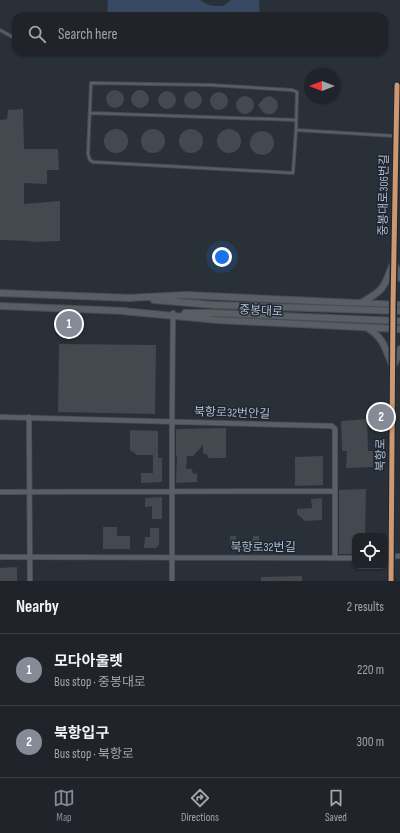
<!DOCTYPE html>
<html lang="en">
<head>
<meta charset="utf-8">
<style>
	body { margin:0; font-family:"Sofia Sans Condensed","Noto Sans KR",sans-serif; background:#2d3036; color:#f1f3f6 }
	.controls { position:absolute; right:12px; bottom:12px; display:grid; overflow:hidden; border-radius:8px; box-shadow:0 1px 3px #0004 }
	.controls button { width:36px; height:36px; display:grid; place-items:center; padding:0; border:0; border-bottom:1px solid #3d4147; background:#20242a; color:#f1f3f6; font:20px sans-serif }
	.compass { position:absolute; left:304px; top:68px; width:36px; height:36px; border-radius:50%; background:#20242a; box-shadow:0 1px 3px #0004; rotate:270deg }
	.you { position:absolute; left:222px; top:257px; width:14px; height:14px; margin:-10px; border:3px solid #fff; border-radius:50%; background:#1a73e8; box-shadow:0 0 0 6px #1a73e833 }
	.badge { display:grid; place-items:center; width:26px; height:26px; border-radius:50%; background:#848b96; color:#fff; font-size:13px; font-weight:700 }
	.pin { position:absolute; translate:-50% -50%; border:2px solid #fff; box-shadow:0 1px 4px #0006 }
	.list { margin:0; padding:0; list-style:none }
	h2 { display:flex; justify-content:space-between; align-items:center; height:52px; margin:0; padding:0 16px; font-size:17px }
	h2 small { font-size:13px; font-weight:400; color:#a2a4a8 }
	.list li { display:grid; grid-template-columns:26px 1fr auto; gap:12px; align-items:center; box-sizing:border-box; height:72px; padding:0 16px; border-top:1px solid #3d4147 }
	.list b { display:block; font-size:15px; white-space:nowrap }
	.list p { margin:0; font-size:13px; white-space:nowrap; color:#a2a4a8 }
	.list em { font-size:13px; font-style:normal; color:#a2a4a8 }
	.icon { flex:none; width:22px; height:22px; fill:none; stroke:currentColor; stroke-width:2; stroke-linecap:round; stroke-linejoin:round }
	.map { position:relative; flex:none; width:400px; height:581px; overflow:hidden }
	.search { position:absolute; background:#20242a; box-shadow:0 1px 3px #0004; left:12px; right:12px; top:12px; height:44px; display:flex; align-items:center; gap:10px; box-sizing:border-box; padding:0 14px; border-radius:12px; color:#a2a4a8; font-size:15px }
	.sheet { height:196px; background:#20242a }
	nav { display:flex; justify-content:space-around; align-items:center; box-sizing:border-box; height:56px; border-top:1px solid #3d4147; background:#20242a; font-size:11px; color:#a2a4a8 }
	nav a { display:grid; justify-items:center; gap:2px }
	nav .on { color:#848b96 }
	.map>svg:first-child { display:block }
</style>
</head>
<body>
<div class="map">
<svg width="400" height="581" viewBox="0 0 400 581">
	<rect width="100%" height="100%" fill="#2a3038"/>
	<path fill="#384963" d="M108 0H200L206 4 213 6H223L231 0H259L260 16H107Z"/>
	<path fill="#444950" d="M106 99a9 9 0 1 1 18 0a9 9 0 1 1-18 0Z
		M131 99a9 9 0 1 1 18 0a9 9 0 1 1-18 0Z
		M158 100a9 9 0 1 1 18 0a9 9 0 1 1-18 0Z
		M184 100a9 9 0 1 1 18 0a9 9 0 1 1-18 0Z
		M210 101a9 9 0 1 1 18 0a9 9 0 1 1-18 0Z
		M270 96 275 99 277 101 278 107 275 112 272 114H266L262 111 258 105 264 98Z
		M236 105a9 9 0 1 1 18 0a9 9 0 1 1-18 0Z
		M23 109 24 149H58L59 170H47V184L24 183V204L60 201V241L31 242V241L0 240V120L7 119 8 110Z
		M179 141a12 12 0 1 1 24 0a12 12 0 1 1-24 0Z
		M217 141a12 12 0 1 1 24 0a12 12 0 1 1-24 0Z
		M104 141a12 12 0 1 1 24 0a12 12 0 1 1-24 0Z
		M141 141a12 12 0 1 1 24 0a12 12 0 1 1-24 0Z
		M250 143a12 12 0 1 1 24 0a12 12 0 1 1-24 0Z
		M59 344 156 345 155 414 58 412Z
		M367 419 368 451H373V467L346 468 347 451H342L341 421Z
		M226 428V458H209L207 455 203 453V445L193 456H187L186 469H192L193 474 197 473V482L176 483 177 456H176V431L177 429Z
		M130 430 158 431V458H162V482L141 483V473H153V455H137L130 450Z
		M323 456V485L295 486V457Z
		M366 489 365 536H355V554H339V490Z
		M162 497V519H152V506L145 507V498Z
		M322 498V520L305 521 297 514V509L312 508 311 499Z
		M103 527H117V536H130V549H103Z
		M150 528H159V545L156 548H144L145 537H150Z
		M230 536H236V541L253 540V536H259V551L231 550Z
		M17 567V581H0V568Z
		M302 576V581H261V577Z"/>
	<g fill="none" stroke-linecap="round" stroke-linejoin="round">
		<g stroke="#484c53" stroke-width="4">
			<path id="lane" d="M0 30 16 39
				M91 83 210 85 292 90 297 92 296 130 293 173 93 162 90 160 88 154Z
				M90 113 296 120
				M296 130 395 136"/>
		</g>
		<g stroke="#484c53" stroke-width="6">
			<path id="street" d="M0 417 332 426 335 429V557
				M29 417 30 581
				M0 492 335 491
				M0 557 355 558
				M385 557 400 556
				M172 581V421L173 313"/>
		</g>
		<g stroke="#484c53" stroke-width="8">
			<path id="secondary" d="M395 265 400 278
				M0 293 131 298
				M128 298 186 295 400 305
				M154 300 214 305
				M361 303C382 291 384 289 392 266
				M0 306 126 311
				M122 311 217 320 400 329
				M185 313H214
				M366 327C383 337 385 347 392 365
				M395 363 400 349
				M391 581 393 305 397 85"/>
		</g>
		<use href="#lane" stroke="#5a5e66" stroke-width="2"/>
		<use href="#street" stroke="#5a5e66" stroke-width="4.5"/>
		<use href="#secondary" stroke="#595d64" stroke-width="6"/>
		<g stroke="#484c53" stroke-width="8" stroke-linecap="butt">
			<path id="secondary-bridge" d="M214 305 400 311
				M214 313 400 321"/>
		</g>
		<use href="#secondary-bridge" stroke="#595d64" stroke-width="6"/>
		<g stroke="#1d2633" stroke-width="8">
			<path id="bus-1" d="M391 581 393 305 397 85"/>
		</g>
		<use href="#bus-1" stroke="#cd976f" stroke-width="5"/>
	</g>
	<g text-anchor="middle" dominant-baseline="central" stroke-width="3" stroke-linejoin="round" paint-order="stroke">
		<g font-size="12" fill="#b4bcc9" stroke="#1d2633">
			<text transform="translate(384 195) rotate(-89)">중봉대로306번길</text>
			<text transform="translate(261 311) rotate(3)">중봉대로</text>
			<text transform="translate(232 413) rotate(2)">북항로32번안길</text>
			<text transform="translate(381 455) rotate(-89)">북항로</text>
			<text x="263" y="547">북항로32번길</text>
		</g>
	</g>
</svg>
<div class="controls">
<button><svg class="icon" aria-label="locate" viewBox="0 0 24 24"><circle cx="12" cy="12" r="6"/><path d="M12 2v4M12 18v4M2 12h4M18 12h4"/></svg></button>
</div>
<svg class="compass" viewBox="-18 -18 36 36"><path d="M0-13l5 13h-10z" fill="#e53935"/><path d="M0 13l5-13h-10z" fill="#a2a4a8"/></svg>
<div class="you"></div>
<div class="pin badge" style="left:69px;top:324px">1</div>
<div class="pin badge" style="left:381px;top:417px">2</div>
<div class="search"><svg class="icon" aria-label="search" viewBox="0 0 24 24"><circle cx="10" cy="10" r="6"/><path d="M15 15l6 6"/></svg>Search here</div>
</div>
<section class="sheet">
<h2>Nearby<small>2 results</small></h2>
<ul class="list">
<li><span class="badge">1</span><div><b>모다아울렛</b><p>Bus stop · 중봉대로</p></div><em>220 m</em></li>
<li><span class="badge">2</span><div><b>북항입구</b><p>Bus stop · 북항로</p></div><em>300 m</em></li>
</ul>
</section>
<nav>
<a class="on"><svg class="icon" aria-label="map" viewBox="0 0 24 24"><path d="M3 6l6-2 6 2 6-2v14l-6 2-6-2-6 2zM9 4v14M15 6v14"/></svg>Map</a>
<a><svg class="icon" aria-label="directions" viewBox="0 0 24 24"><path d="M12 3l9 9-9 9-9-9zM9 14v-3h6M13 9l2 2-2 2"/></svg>Directions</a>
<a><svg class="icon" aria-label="saved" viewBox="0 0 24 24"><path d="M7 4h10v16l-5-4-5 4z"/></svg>Saved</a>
</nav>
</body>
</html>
